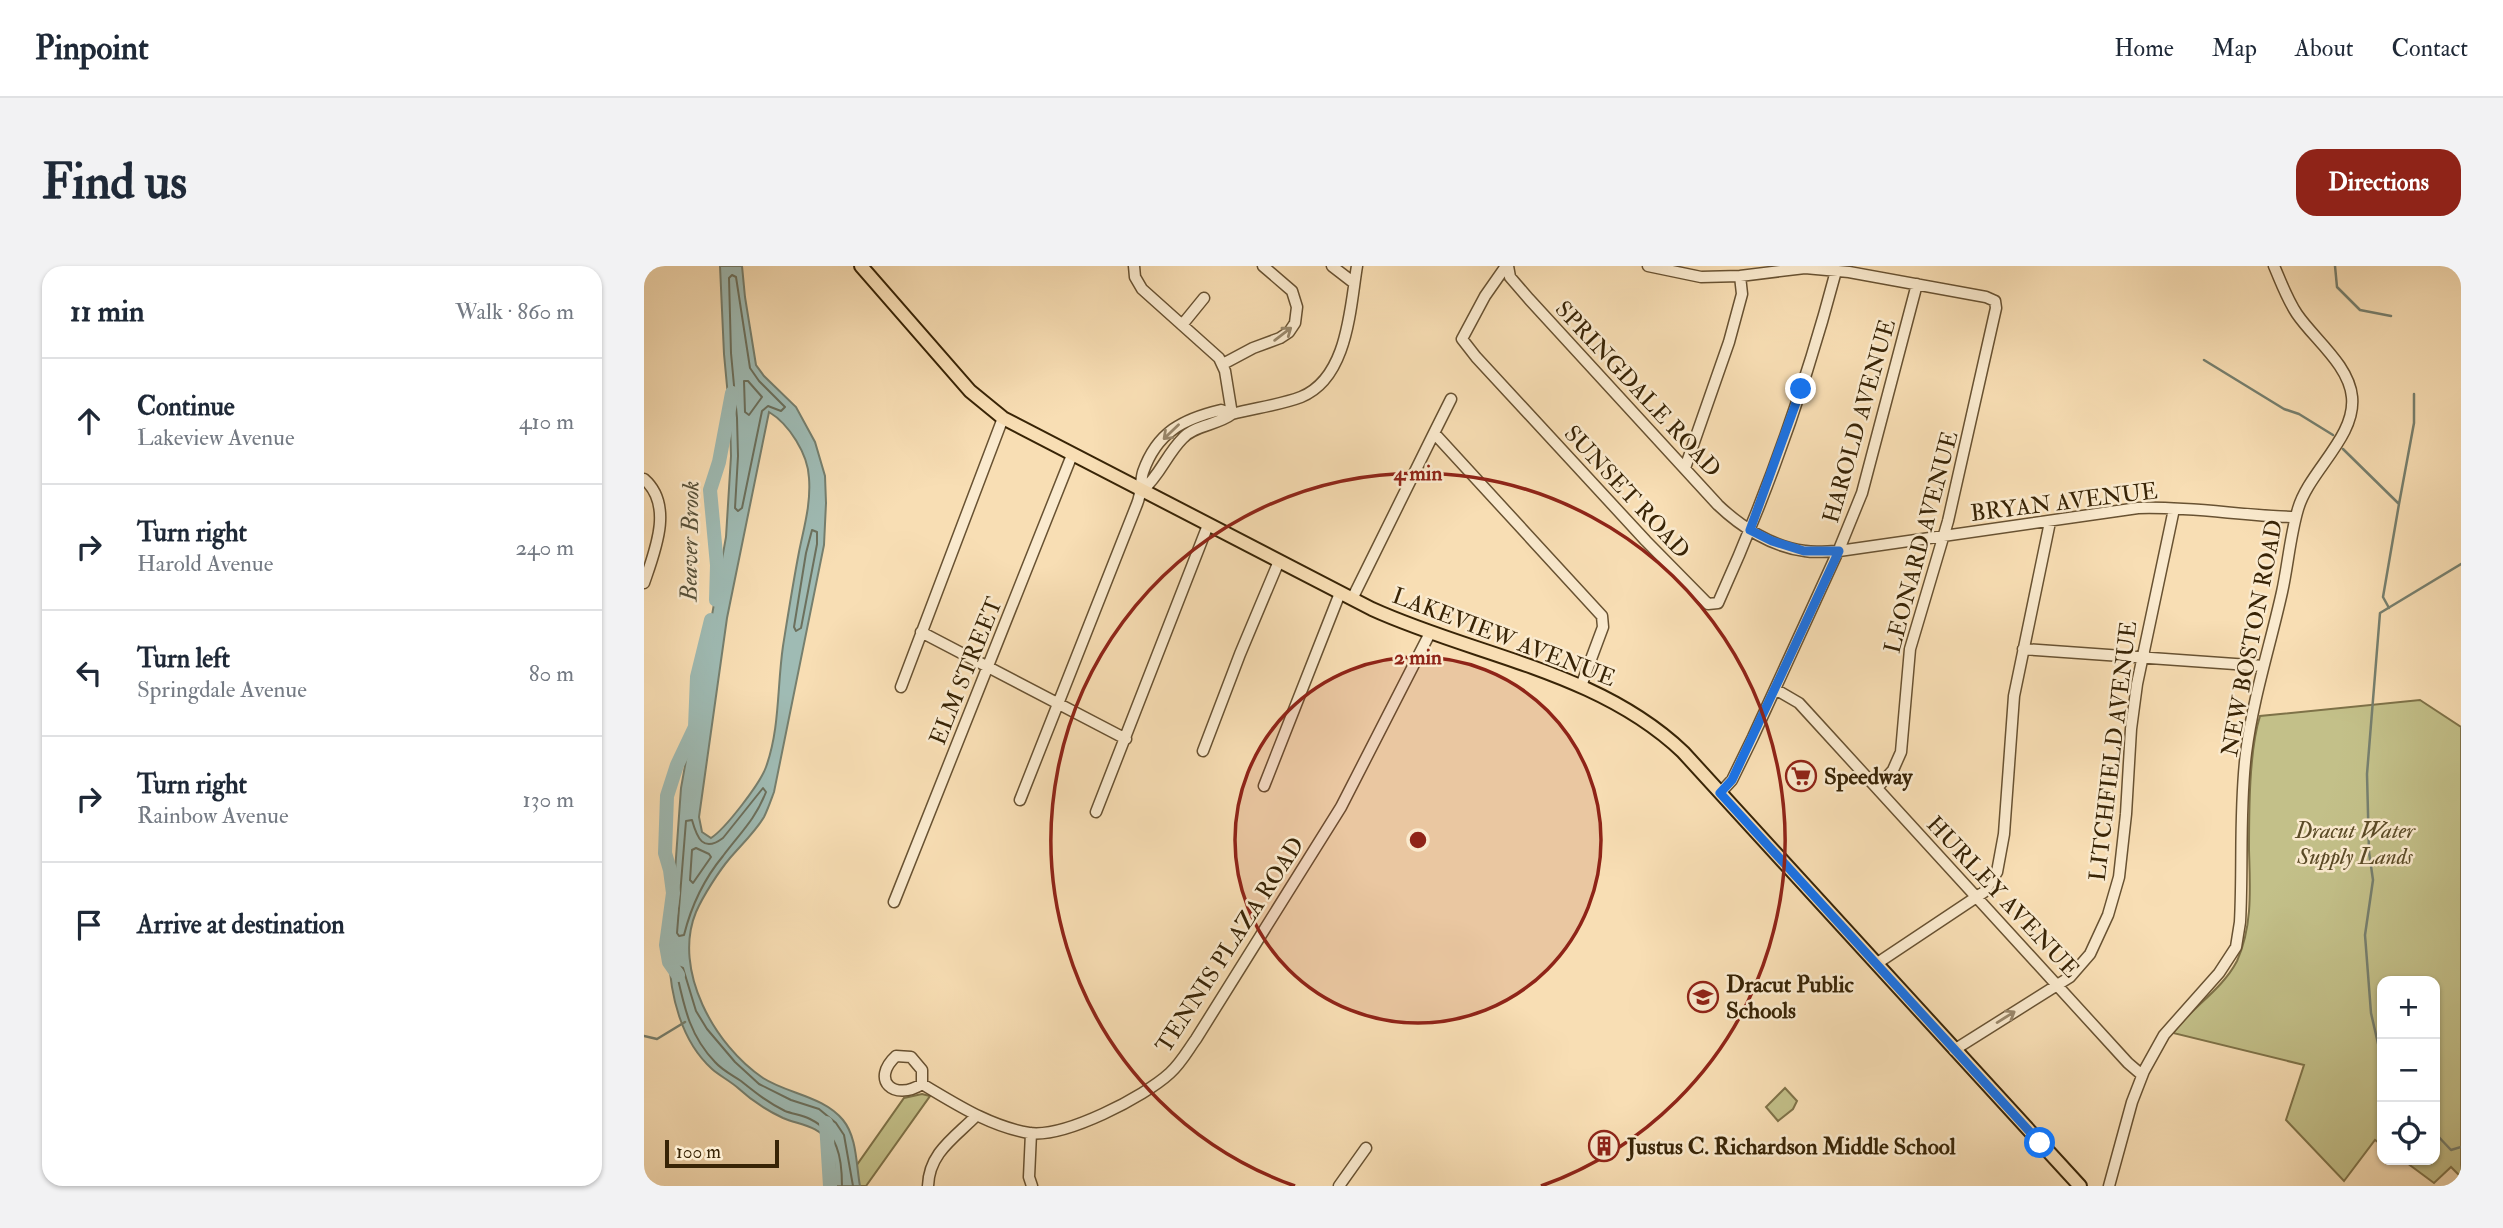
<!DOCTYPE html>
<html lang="en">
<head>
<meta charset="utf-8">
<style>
	body { margin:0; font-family:"IM FELL Double Pica",serif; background:#f2f2f3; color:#1f2937 }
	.controls { position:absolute; right:21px; bottom:21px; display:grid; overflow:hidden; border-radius:14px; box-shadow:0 2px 5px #0004 }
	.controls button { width:63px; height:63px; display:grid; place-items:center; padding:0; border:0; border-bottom:2px solid #e0e1e3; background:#fff; color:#1f2937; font:35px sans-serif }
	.scale { position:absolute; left:21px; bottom:18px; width:114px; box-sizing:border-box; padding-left:7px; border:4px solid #382406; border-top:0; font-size:19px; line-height:24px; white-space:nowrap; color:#382406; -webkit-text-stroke:5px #faeace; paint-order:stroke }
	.stop { position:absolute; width:21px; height:21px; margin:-16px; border:5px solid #1a73e8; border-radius:50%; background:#fff }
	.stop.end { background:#1a73e8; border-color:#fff; box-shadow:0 2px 7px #0008 }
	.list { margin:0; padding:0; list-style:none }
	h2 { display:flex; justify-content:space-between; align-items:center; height:91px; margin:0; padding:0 28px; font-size:30px }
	h2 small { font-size:23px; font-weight:400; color:#747a83 }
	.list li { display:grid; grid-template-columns:46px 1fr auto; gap:21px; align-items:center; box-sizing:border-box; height:126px; padding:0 28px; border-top:2px solid #e0e1e3 }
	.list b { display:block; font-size:26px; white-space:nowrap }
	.list p { margin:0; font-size:23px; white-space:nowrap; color:#747a83 }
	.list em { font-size:23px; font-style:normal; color:#747a83 }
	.icon { flex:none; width:38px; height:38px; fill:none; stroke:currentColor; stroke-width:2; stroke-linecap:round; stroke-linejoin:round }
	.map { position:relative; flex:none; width:1817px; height:920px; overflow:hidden; border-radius:21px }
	header { display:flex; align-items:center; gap:42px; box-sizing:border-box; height:98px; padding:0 35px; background:#fff; border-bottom:2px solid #e0e1e3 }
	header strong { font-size:33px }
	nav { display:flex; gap:38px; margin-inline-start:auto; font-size:24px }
	.intro { display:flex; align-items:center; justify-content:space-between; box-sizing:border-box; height:168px; padding:0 42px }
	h1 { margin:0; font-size:49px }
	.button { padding:18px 32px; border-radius:21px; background:#8f2418; color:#fff; font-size:24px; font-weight:700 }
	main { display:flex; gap:42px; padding:0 42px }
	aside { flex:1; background:#fff; border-radius:21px; box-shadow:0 2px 5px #0004 }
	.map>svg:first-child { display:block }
</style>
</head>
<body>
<header>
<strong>Pinpoint</strong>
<nav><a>Home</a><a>Map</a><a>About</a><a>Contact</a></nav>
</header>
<div class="intro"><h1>Find us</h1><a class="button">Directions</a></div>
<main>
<aside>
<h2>11 min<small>Walk · 860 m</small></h2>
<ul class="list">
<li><svg class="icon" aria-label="ahead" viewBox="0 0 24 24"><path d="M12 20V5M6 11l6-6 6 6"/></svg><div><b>Continue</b><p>Lakeview Avenue</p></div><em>410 m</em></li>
<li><svg class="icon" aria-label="right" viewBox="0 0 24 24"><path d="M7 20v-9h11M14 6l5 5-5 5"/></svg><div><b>Turn right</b><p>Harold Avenue</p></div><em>240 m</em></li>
<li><svg class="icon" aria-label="left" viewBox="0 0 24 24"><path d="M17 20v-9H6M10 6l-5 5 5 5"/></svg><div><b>Turn left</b><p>Springdale Avenue</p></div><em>80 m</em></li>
<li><svg class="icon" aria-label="right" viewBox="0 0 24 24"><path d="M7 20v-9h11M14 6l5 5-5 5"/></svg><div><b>Turn right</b><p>Rainbow Avenue</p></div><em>130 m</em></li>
<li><svg class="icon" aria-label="arrive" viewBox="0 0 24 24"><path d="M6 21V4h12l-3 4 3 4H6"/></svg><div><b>Arrive at destination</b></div></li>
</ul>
</aside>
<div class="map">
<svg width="1817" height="920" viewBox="0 0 1817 920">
	<rect width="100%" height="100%" fill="#f8deb4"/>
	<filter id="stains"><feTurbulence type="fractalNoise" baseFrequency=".00286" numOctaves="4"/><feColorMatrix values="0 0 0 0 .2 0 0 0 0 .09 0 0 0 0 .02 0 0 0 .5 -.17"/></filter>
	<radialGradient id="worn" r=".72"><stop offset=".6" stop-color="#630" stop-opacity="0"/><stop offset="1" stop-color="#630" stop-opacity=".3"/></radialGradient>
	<path fill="#c3c089" stroke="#7e7248" stroke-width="2" d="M1776 434 1817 461V911L1807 901 1790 917 1759 894H1791V715H1738V879L1731 874 1700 915 1642 854 1660 799 1529 767C1548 741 1578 724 1593 695 1609 660 1606 620 1605 584 1605 546 1605 485 1616 450Z
		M1141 822 1153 835 1149 843 1134 855 1122 841Z
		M278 828 286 830 222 920H198L260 832Z"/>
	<path fill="#9fbbb4" stroke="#767f6e" stroke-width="2" fill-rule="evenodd" d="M76 0H98L101 31 112 99 120 110 152 141 171 176 181 210 182 237 180 279 130 526C127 534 124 543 120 551 111 566 98 578 86 592 75 605 59 630 52 646 28 704 71 780 119 812 144 828 179 830 199 854 213 871 212 898 216 920H191C190 907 192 890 185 877 175 859 155 859 139 852 122 844 108 835 94 822 86 815 76 810 68 803 37 775 26 729 25 689L37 522 82 271 87 190 86 152 80 88ZM125 146C145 158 164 188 165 212 167 238 160 261 155 286 149 317 144 349 139 380 133 421 136 462 122 501 116 518 81 563 67 572L58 566 55 551 83 352Z"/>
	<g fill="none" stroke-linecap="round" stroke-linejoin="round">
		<path stroke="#6c705d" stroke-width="2" d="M88 9 92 11 106 102 115 115 141 141 137 145 124 140 118 145 98 242 94 245 91 242 94 190 93 152 87 87 85 12Z
			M100 115H104L118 131 105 149 101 146Z
			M168 264 173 266V278L157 362 152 365 150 361 162 287Z
			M119 522 122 526C111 554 97 566 79 590 60 613 47 641 40 669L35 670 33 667 42 555 48 554C53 572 59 587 79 572Z
			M52 582 65 588 67 591 49 617 46 614 48 584Z
			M198 920C198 891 194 867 166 853 158 849 149 848 141 845 123 836 112 827 97 815 88 809 78 804 71 796 45 769 40 740 32 704L34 700 39 702 52 745 63 763 91 796 115 818 147 834 175 843 192 857 200 869 209 920"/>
		<path stroke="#767f6e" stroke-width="2.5" d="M1691 0 1693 21 1716 44 1747 50
			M1560 94 1640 143 1655 148 1689 169
			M1699 183 1755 238 1739 331 1745 342
			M1755 238 1770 157V128
			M0 770 13 773 41 756
			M1738 795 1727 747 1721 669 1729 614 1725 586 1723 508 1736 347 1817 298
			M1791 867 1807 884 1817 881"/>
		<path stroke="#9fbbb4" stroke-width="14" d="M72 334 73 299 66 224 75 196 88 127
			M34 709 25 696 22 679 29 627 26 604 21 587 23 530 33 499 51 461 53 411 67 354
			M182 857 186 920"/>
		<g stroke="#685232" stroke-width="13">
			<path id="minor" d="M490 0 491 11 498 23 575 92 581 105 588 148
				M688 0 710 17
				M862 0 841 30 818 73 832 91 1002 275 1064 338 1074 337C1123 229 1162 119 1192 5
				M864 0 866 11 885 33 1074 239C1097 261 1128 281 1161 285 1172 287 1184 285 1195 285L1494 242C1546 240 1599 250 1651 251
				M1004 0 1057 11 1096 10 1161 2 1205 6 1342 31 1351 35 1352 42 1304 255 1266 383 1257 486 1249 504 1233 522
				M538 59 560 32
				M579 98 609 82 636 72 645 66 651 57 653 41 648 25 619 0
				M790 167 807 133
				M1041 202 1085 76 1098 28 1096 10
				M0 213C30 239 11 285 0 317
				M498 225C517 208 522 189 539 172 551 159 574 159 588 148 611 142 636 139 657 131 704 112 706 42 713 0
				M708 333 790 167 958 350 959 361 937 420
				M277 366 482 473
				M1379 383 1619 400
				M257 421 359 152
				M1131 423 1155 437 1484 797 1498 809
				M559 485 596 388 635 295
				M620 520 696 327
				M1076 527 1088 514 1109 471 1196 281 1218 227 1273 18
				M376 534 493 238C498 226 496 216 499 206 513 166 539 153 577 144L588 148
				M452 546 564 259
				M250 636 428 189
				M1232 698 1340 626 1353 606 1360 568 1370 430 1406 256
				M1310 784 1426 711 1446 688 1464 649 1475 611 1482 548 1487 463 1493 418 1530 243
				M278 818V804L267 791 252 790C226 814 250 836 278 818 312 838 345 860 385 867 421 872 500 831 526 807 537 797 544 784 552 773L697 541 786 367
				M387 867 385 911 388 920
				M284 920C285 887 310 872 332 850
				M695 920 722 882
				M1465 920 1488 836 1500 805 1520 769 1575 707 1592 681 1596 656C1599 600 1595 543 1602 487 1609 432 1626 380 1638 326 1644 299 1646 270 1654 243 1665 205 1712 171 1708 131 1705 99 1670 73 1653 48 1643 33 1637 16 1630 0"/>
		</g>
		<g stroke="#382406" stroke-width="16">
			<path id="major" d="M217 0 326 125 359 152 728 343C831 390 954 405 1039 486L1436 920"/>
		</g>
		<use href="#minor" stroke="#faeace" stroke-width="10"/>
		<use href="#major" stroke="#f8deb4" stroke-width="12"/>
	</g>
	<defs><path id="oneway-shaft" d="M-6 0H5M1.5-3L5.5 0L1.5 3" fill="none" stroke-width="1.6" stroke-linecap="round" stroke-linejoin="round" transform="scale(1.75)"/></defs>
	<g stroke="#99876a">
		<use href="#oneway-shaft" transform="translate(639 68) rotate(-37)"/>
		<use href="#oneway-shaft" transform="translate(527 166) rotate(136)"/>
		<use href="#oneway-shaft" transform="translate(1362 751) rotate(-32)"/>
	</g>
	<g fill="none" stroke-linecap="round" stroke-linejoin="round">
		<path stroke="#1a73e8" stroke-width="9" d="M1157 123 1106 264 1128 275 1160 285H1195L1088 514 1076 527 1396 877"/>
	</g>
	<circle cx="774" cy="574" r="183" fill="#8f2418" fill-opacity=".12"/>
	<g fill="none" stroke="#8f2418" stroke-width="3.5">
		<circle cx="774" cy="574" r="183"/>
		<path d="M651 920A367 367 0 1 1 897 920"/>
	</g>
	<defs>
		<g id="supermarket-ring" transform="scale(1.575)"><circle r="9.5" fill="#faeace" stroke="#8f2418" stroke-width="1.5"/><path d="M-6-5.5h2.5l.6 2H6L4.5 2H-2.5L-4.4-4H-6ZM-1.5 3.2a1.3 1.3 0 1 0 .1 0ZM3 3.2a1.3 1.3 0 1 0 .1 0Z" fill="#8f2418"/></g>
		<g id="school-ring" transform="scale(1.575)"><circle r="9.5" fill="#faeace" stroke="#8f2418" stroke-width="1.5"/><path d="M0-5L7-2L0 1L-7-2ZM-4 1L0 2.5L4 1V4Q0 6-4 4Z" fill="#8f2418"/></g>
		<g id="building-ring" transform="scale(1.575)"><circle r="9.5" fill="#faeace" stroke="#8f2418" stroke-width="1.5"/><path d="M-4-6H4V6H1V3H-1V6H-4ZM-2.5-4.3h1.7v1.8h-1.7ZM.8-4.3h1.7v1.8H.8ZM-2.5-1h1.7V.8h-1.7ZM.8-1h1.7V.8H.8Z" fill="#8f2418"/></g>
	</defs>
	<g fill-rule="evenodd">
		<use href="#supermarket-ring" x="1157" y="510"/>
		<use href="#school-ring" x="1059" y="731"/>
		<use href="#building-ring" x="960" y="880"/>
	</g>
	<g text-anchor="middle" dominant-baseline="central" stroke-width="5" stroke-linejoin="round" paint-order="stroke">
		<g font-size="23" fill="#382406" stroke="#faeace">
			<text transform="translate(994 123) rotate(47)">SPRINGDALE ROAD</text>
			<text transform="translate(1215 155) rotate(-74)">HAROLD AVENUE</text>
			<text transform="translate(983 226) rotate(47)">SUNSET ROAD</text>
			<text transform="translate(1420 236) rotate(-7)">BRYAN AVENUE</text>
			<text transform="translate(1277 276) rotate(-75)">LEONARD AVENUE</text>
			<text transform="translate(860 371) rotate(21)">LAKEVIEW AVENUE</text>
			<text transform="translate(1608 372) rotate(-79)">NEW BOSTON ROAD</text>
			<text transform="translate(322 405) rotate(-68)">ELM STREET</text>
			<text transform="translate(1469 485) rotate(-83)">LITCHFIELD AVENUE</text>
			<text transform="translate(1359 631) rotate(47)">HURLEY AVENUE</text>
			<text transform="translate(586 679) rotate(-57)">TENNIS PLAZA ROAD</text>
		</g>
		<g font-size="23" font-weight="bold" fill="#382406" stroke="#faeace" text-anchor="start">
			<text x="1180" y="510">Speedway</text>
			<text x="1082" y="718">Dracut Public<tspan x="1082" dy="26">Schools</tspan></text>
			<text x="983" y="880">Justus C. Richardson Middle School</text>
		</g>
		<g font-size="23" font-style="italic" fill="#5b4b27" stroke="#faeace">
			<text x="1711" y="564">Dracut Water<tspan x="1711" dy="26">Supply Lands</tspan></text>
		</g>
		<g font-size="24" font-style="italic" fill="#57513a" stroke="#faeace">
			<text transform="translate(46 275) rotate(-89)">Beaver Brook</text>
		</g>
	</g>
	<circle cx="774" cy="574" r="10" fill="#8f2418" stroke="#faeace" stroke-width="3.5"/>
	<g font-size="21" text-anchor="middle" font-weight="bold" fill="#8f2418" stroke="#faeace" stroke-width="5" stroke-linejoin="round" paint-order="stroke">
		<text x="774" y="214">4 min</text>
		<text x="774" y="398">2 min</text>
	</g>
	<rect width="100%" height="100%" filter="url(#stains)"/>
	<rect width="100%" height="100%" fill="url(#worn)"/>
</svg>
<div class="controls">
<button>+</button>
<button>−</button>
<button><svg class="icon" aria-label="locate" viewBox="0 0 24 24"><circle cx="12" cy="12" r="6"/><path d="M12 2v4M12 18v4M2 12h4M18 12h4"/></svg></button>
</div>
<div class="scale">100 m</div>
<div class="stop" style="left:1396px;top:877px"></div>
<div class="stop end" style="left:1157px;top:123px"></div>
</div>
</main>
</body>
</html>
